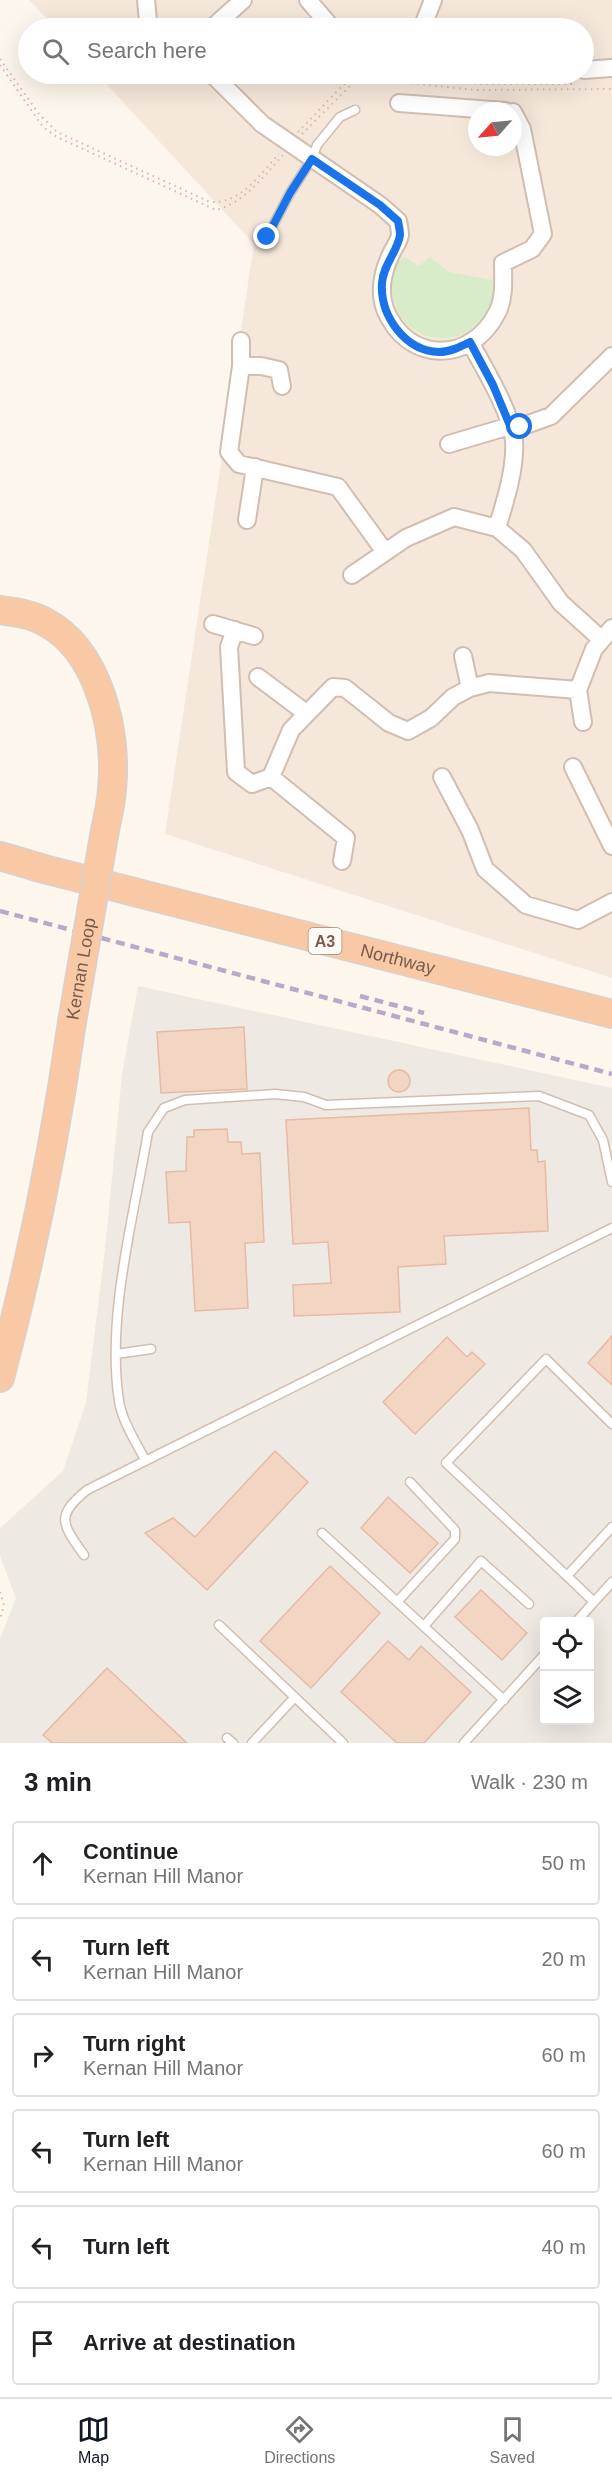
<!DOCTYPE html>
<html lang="en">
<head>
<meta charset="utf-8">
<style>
	body { margin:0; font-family:Arial,sans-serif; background:#f2f2f2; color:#202124 }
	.controls { position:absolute; right:18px; bottom:18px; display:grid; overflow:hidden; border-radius:6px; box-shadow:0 6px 24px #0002 }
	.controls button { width:54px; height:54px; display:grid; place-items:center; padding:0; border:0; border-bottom:2px solid #e0e0e0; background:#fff; color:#202124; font:30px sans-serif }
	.compass { position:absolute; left:468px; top:102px; width:54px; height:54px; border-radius:50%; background:#fff; box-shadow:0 6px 24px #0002; rotate:243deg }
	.stop { position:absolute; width:18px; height:18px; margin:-14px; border:4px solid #1a73e8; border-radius:50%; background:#fff }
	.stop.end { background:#1a73e8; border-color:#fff; box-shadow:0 2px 6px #0008 }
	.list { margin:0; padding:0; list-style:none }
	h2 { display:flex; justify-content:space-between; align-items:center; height:78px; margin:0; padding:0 24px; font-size:26px }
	h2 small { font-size:20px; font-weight:400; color:#757577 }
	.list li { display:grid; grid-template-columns:39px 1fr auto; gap:18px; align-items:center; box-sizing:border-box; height:84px; margin:0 12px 12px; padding:0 12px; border:2px solid #e0e0e0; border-radius:6px }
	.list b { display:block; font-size:22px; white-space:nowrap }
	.list p { margin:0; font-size:20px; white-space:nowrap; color:#757577 }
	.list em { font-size:20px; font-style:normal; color:#757577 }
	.icon { flex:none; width:33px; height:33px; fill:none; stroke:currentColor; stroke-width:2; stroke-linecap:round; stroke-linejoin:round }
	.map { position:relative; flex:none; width:612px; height:1743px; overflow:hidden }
	.search { position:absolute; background:#fff; box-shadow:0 6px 24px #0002; left:18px; right:18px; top:18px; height:66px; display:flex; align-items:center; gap:15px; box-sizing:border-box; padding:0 21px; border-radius:33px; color:#757577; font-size:22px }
	.sheet { height:654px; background:#fff }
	nav { display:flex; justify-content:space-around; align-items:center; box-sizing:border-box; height:84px; border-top:2px solid #e0e0e0; background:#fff; font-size:16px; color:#757577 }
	nav a { display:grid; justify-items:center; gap:3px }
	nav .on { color:#111827 }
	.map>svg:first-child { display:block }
</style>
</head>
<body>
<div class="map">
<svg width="612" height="1743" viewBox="0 0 612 1743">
	<rect width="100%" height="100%" fill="#fdf6ec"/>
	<path fill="#f5e8da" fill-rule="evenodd" d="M29 0H612V978L165 834 254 244 97 74H584V28H56ZM477 111H513V147H477Z"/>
	<path fill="#efe9e4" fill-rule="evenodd" d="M138 986 612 1088V1743H0V1639L16 1598 0 1556V1528L63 1471 86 1403 106 1240 122 1074ZM544 1622H590V1720H544Z"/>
	<path fill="#d8ecc9" d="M405 257 419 266 430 257 449 272 493 280C492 287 493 296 491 303 488 314 481 321 472 328 443 351 401 334 393 298 391 285 394 274 397 262Z"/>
	<path fill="#f3d5c3" stroke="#e6bba3" stroke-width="1.5" d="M244 1027 247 1089 161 1093 157 1032Z
		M388 1081a11 11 0 1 1 22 0a11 11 0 1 1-22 0Z
		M529 1108 531 1150H537L538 1162 545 1161 548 1231 444 1236 446 1264 398 1267 400 1312 294 1316 293 1285 331 1283 328 1242 293 1244 286 1120Z
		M227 1129 228 1142H241L242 1154 260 1153 264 1242 245 1243 248 1308 195 1311 190 1222 169 1223 166 1172 186 1171 187 1137H194V1130Z
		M612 1336V1385L588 1363Z
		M447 1337 467 1357 472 1352 485 1364 415 1434 383 1402Z
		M275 1451 308 1482 207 1590 145 1533 173 1518 195 1537Z
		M388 1497 438 1543 410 1573 361 1528Z
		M330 1566 380 1613 311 1688 260 1641Z
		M481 1590 527 1633 502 1660 455 1617Z
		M388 1641 409 1660 421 1646 471 1692 424 1743H397L341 1692Z
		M107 1668 187 1743H52L43 1735Z"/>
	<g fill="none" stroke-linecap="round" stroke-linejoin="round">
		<g stroke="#d1beb0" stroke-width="11">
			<path id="service" d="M267 237 290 193 312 159 317 145 340 117 355 110
				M116 1354 151 1349
				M145 1460C136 1442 122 1421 119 1401 106 1317 134 1216 148 1132L164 1108 185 1100 275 1094 304 1097 326 1105 539 1096 589 1115 603 1140 612 1182
				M322 1533 504 1700
				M84 1555C62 1524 55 1516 87 1490L612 1228
				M567 1576 446 1463 546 1359 612 1424
				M397 1602 455 1539V1530L410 1482
				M594 1602 567 1576 612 1527
				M576 1622 612 1582
				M219 1625 343 1743
				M424 1626 481 1561 529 1604
				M227 1738 233 1743
				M252 1743 295 1697
				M464 1743 544 1655"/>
		</g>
		<g stroke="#d1beb0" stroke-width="20">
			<path id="minor" d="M146 0 148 21 152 28
				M308 0 332 28
				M212 28 243 0
				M422 28 433 0
				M584 70 612 68
				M212 74 262 124 380 205 398 221C399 226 400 231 400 235 399 240 395 247 392 252 383 270 378 289 385 309 407 364 471 364 497 313 505 298 503 279 503 263L532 249 543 234 522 129 513 112
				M399 103 505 111
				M241 341V366L229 452 239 464 338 487 385 552
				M470 342C484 368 511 412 514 440 516 468 505 502 497 528
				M241 366H261L279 370 282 386
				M449 444 503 428 520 427 551 416 612 356
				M247 520 255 467
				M352 575 406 538 454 517 497 528 523 550 561 603 601 639
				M213 624 254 636
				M235 630 229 647 236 772 252 784 271 777 291 730 333 687 345 688 389 723 408 731 431 718 453 697 470 688 489 683 578 690
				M463 656 470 688
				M258 677 306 713
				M583 722 578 690 594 649 612 628
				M573 767 612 846
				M271 777 346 838 342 861
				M442 777 470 830 485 869 526 905 578 920 612 902"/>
		</g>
		<g stroke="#dad1cd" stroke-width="30">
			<g id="trunk">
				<path d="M0 610C15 612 31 614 45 622 99 650 118 733 112 789 111 803 108 817 105 830"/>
				<path id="s1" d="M0 856 44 869 612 1014"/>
				<path d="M0 1378C31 1261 55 1142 72 1022"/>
			</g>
		</g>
		<path stroke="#d9b8a5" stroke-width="2" stroke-dasharray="1.5 4.5" stroke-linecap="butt" d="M0 59 39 114 57 132 210 202C241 204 259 175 279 154
			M0 65 43 127 57 137 216 210C245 202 263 177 283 155
			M385 74 477 84H576
			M298 132 342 86 358 74
			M302 134 353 83 362 78 475 90 612 89
			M0 1592 4 1605 0 1620"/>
		<use href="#service" stroke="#fff" stroke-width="8"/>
		<use href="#minor" stroke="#fff" stroke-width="16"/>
		<use href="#trunk" stroke="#f9c8a4" stroke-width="27"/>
		<path stroke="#b9a8c9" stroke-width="4.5" stroke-dasharray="9 6" stroke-linecap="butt" d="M0 911 612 1074
			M360 996 424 1013"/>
		<g stroke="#dad1cd" stroke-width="30" stroke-linecap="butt">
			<g id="trunk-bridge">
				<path id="s2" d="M72 1022 105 830"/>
			</g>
		</g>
		<use href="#trunk-bridge" stroke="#f9c8a4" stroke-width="27"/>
	</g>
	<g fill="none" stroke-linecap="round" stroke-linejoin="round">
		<path stroke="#1a73e8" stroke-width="8" d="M267 237 290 193 312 159 380 205 398 221C399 226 400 231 400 235 398 251 383 265 382 283 380 316 405 351 439 352 450 352 460 347 470 342L493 385 511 428 520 427"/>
	</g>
	<g text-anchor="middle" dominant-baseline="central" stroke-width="4.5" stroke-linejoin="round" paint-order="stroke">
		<rect fill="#fffaf3" stroke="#a28b7f" stroke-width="1.5" x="308.5" y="928" width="33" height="26" rx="4.5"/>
		<g font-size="16" font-weight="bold" fill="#7a5c4d">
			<text x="325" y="941">A3</text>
		</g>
		<g font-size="18" fill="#7a5c4d" stroke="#fffaf3">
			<text stroke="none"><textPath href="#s1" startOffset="411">Northway</textPath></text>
			<text stroke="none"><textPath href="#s2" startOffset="54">Kernan Loop</textPath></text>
		</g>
	</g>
</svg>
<div class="controls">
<button><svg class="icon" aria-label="locate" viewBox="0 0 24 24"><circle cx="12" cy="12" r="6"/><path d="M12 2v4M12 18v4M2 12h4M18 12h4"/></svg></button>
<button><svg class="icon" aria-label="layers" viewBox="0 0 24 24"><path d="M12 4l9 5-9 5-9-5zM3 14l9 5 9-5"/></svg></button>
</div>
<svg class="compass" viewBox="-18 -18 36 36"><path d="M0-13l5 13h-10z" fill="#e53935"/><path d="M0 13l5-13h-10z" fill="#757577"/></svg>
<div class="stop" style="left:520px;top:427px"></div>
<div class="stop end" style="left:267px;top:237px"></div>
<div class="search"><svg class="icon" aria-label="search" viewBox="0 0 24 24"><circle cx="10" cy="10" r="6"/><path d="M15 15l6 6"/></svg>Search here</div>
</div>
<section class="sheet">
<h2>3 min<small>Walk · 230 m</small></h2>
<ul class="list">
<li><svg class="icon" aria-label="ahead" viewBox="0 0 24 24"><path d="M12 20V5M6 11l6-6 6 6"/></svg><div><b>Continue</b><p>Kernan Hill Manor</p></div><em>50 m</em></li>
<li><svg class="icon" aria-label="left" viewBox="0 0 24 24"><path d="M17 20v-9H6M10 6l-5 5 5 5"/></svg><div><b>Turn left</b><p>Kernan Hill Manor</p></div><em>20 m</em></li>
<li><svg class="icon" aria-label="right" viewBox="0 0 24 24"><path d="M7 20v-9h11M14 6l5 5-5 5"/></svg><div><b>Turn right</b><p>Kernan Hill Manor</p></div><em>60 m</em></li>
<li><svg class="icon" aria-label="left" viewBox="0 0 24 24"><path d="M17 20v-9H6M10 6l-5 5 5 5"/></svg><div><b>Turn left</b><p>Kernan Hill Manor</p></div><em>60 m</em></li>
<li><svg class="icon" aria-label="left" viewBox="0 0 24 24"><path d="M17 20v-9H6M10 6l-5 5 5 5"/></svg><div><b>Turn left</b></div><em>40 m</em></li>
<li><svg class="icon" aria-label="arrive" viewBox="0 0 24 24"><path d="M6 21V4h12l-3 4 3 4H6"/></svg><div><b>Arrive at destination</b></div></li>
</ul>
</section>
<nav>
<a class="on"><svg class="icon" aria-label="map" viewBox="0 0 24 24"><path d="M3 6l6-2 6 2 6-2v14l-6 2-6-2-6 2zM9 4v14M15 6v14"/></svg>Map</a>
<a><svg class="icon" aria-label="directions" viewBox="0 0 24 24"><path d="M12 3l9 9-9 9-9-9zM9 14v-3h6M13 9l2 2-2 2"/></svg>Directions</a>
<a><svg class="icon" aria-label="saved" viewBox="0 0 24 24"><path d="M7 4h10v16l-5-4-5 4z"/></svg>Saved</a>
</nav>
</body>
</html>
